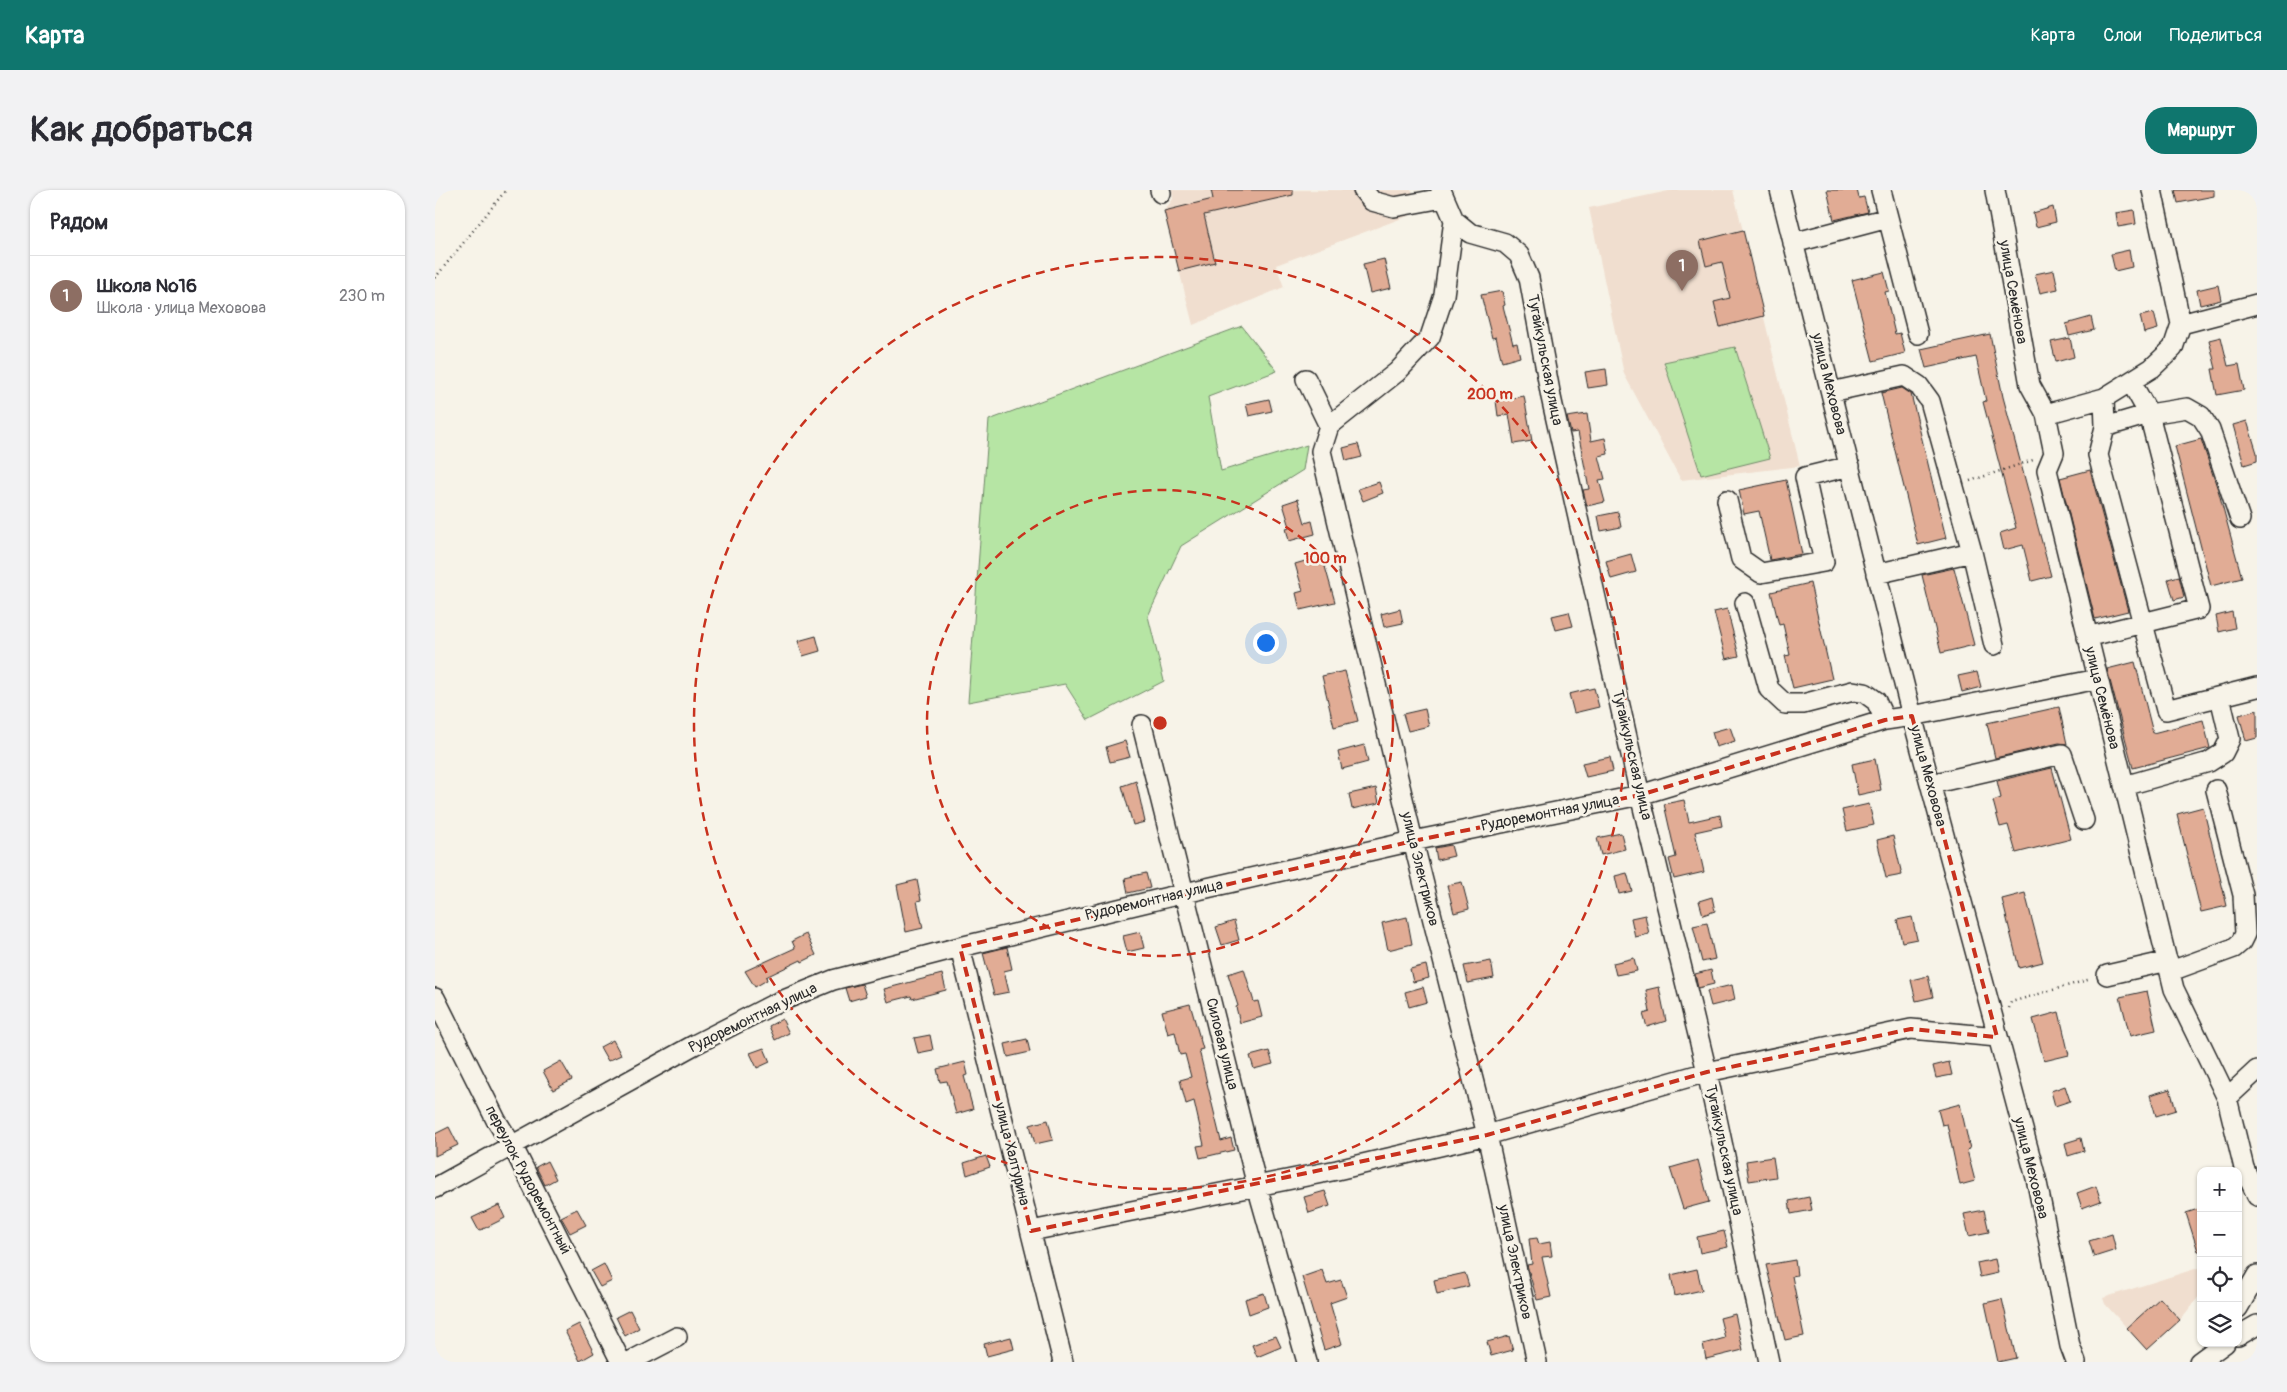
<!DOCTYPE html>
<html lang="ru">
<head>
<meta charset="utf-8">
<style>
	body { margin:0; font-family:Pangolin,sans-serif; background:#f2f2f3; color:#2b2b33 }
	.controls { position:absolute; right:15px; bottom:15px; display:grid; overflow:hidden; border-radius:10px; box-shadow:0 1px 4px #0004 }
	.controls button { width:45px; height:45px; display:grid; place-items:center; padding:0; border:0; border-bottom:1px solid #e1e1e2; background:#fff; color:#2b2b33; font:25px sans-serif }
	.you { position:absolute; left:830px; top:452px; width:18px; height:18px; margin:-12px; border:4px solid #fff; border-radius:50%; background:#1a73e8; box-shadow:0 0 0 8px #1a73e833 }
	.badge { display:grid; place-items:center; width:32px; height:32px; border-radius:50%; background:#0f766e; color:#fff; font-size:16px; font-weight:700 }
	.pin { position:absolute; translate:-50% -41px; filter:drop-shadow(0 1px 2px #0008) }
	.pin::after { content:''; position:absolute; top:26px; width:18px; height:15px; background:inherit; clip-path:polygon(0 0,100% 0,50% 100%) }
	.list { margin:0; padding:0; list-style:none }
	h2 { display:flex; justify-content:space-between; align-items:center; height:65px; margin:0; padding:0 20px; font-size:21px }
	h2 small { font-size:16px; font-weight:400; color:#7c7c81 }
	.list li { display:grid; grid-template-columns:32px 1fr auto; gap:15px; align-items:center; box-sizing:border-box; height:80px; padding:0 20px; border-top:1px solid #e1e1e2 }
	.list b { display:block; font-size:19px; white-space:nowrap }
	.list p { margin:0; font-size:16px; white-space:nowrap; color:#7c7c81 }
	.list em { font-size:16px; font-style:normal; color:#7c7c81 }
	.icon { flex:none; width:28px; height:28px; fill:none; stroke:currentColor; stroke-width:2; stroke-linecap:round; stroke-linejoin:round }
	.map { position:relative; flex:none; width:1822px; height:1172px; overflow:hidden; border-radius:20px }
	header { display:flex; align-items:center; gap:30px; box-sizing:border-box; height:70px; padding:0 25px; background:#0f766e; color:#fff }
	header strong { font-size:24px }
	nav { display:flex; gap:28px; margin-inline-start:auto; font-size:18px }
	.intro { display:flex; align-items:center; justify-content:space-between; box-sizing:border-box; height:120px; padding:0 30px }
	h1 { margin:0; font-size:35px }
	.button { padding:12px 22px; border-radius:20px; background:#0f766e; color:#fff; font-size:18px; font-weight:700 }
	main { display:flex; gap:30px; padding:0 30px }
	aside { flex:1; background:#fff; border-radius:20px; box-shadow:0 1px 4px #0004 }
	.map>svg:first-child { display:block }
</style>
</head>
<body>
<header>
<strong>Карта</strong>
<nav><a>Карта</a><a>Слои</a><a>Поделиться</a></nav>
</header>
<div class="intro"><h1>Как добраться</h1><a class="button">Маршрут</a></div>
<main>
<aside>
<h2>Рядом<small></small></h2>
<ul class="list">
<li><span class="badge" style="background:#8d6e63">1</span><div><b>Школа №16</b><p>Школа · улица Меховова</p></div><em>230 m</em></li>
</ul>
</aside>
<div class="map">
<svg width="1822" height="1172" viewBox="0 0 1822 1172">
	<rect width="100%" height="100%" fill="#f7f3e8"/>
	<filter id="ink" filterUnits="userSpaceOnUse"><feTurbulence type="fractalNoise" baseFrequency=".02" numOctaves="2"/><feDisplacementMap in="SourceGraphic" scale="10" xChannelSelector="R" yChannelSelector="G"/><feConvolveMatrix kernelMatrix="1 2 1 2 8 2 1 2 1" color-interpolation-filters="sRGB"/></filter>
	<g filter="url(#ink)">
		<path fill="#f0decf" d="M737 0H977L981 23 841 75 849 97 758 135 729 21 738 9Z
			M1238 0H1298L1365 276 1246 290 1189 184 1154 18Z
			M1763 1078 1766 1084V1104L1745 1130 1712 1160 1670 1114 1668 1108Z"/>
		<path fill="#b6e5a4" stroke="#708868" d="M807 136 842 181 773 207 786 281 872 255 868 280 746 356 713 426 729 491 653 530 630 494 533 512 554 230Z
			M1300 157 1335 268 1266 285 1229 172Z"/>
		<path fill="#e1ac95" stroke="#2b2b2b" d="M776 0H858V5L769 25 780 72 744 81 729 21 778 9Z
			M1392 0H1422L1424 8 1429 7 1433 22 1399 30Z
			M1740 0H1779V6L1743 13Z
			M1618 17 1621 32 1601 37 1598 23Z
			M1699 20 1701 34 1683 37 1681 23Z
			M1308 40 1329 126 1285 137 1279 112 1295 108 1287 72 1271 76 1265 51Z
			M1694 60 1697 77 1680 81 1676 64Z
			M949 69 956 98 935 103 928 74Z
			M1619 80 1623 99 1605 103 1600 84Z
			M1449 82 1454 101 1450 102 1460 144 1465 143 1470 163 1438 171 1417 90Z
			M1783 95 1786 110 1765 115 1762 100Z
			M1067 101 1070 115 1068 116 1078 154 1082 153 1085 167 1067 172 1061 147 1057 148 1046 105Z
			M1719 123 1723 139 1709 143 1705 126Z
			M1656 127 1659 140 1634 146 1631 134Z
			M1555 144 1568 207 1616 386 1597 391 1588 355 1569 360 1565 343 1581 338 1548 212 1551 211 1541 167 1491 178 1486 159Z
			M1786 147 1793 176 1804 174 1809 200 1782 205 1777 179H1781L1774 150Z
			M1635 148 1639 167 1621 172 1616 152Z
			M1171 179 1173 195 1153 198 1150 182Z
			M1467 198 1476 204 1511 348 1483 355 1446 203Z
			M1089 206 1097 251 1079 254 1074 224 1063 226 1061 211Z
			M834 209 837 221 814 226 811 214Z
			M1152 224 1156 251 1170 248 1173 264 1164 266 1170 289 1164 290 1170 312 1152 316 1148 300 1154 299 1143 242 1136 243 1132 227Z
			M1812 231 1822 263V271L1809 275 1798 235Z
			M1766 249 1784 303 1807 388 1776 396 1740 256Z
			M923 254 927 267 911 271 908 258Z
			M1655 280 1693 421 1660 429 1625 288Z
			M1351 290 1367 364 1335 370 1324 321 1309 324 1304 300Z
			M944 292 948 303 928 311 923 299Z
			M863 309 870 333 877 331 880 344 854 351 851 338 855 337 848 314Z
			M1183 322 1186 337 1166 341 1163 326Z
			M1196 364 1201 382 1176 389 1171 371Z
			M887 366 900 412 865 420 861 403 868 401 860 374Z
			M1519 378 1539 455 1506 463 1487 385Z
			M1744 386 1749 407 1739 410 1733 389Z
			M1375 393 1397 489 1358 498 1350 466 1355 465 1348 434 1344 435 1336 402Z
			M965 419 968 433 949 437 946 424Z
			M1292 419 1304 466 1291 469 1279 422Z
			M1134 422 1138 436 1121 440 1117 426Z
			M1797 422 1800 438 1784 442 1781 426Z
			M381 446 385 461 368 466 363 451Z
			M1700 472 1718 543 1768 530 1775 558 1698 578 1672 479Z
			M910 481 923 531 899 537 887 486Z
			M1542 482 1546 497 1527 502 1523 486Z
			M1159 498 1164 517 1139 523 1134 504Z
			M1624 517 1632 554 1624 553 1560 568 1552 533Z
			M990 519 994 536 973 541 968 524Z
			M1822 520V548L1811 551 1804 525Z
			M1295 537 1300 551 1281 557 1277 542Z
			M690 551 695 567 675 572 671 557Z
			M929 555 933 572 907 579 903 562Z
			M1175 567 1178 581 1151 587 1147 573Z
			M1440 569 1446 600 1423 605 1417 574Z
			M1617 578 1636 649 1581 663 1573 635 1565 637 1558 611 1566 608 1562 591Z
			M701 591 710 632 698 635 687 596Z
			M941 598 944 613 917 619 914 604Z
			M1249 610 1254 632 1285 625 1287 636 1260 642 1269 682 1239 689 1234 669 1241 667 1229 614Z
			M1434 614 1439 635 1412 641 1407 620Z
			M1768 617 1792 716 1766 722 1742 624Z
			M1186 643 1190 659 1166 665 1162 648Z
			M1458 646 1467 685 1451 688 1442 650Z
			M1016 655 1019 666 1002 670 1000 658Z
			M711 683 715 698 693 703 690 688Z
			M1192 683 1197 701 1184 704 1180 686Z
			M482 690 486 710 482 711 488 738 471 742 462 695Z
			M1027 692 1034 719 1019 723 1012 695Z
			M1590 703 1608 772 1584 778 1567 709Z
			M1277 707 1280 721 1268 725 1264 711Z
			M1210 725 1214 744 1200 747 1196 728Z
			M972 727 977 754 953 760 947 733Z
			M1477 727 1482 749 1467 752 1462 730Z
			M799 731 804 750 787 755 781 737Z
			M1272 733 1280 769 1267 772 1258 736Z
			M705 742 709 758 692 762 688 746Z
			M371 744 381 765 367 772 366 770 331 787 332 790 320 797 310 781 360 758 357 751Z
			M572 757 577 779 569 781 574 802 559 805 548 763Z
			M1199 768 1202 781 1181 785 1178 773Z
			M1056 771 1059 788 1033 793 1029 776Z
			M991 775 994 788 978 792 975 779Z
			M809 779 819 812 823 811 827 827 805 833 801 817 803 816 793 784Z
			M1276 780 1279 794 1263 798 1260 784Z
			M507 784 511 800 477 809 476 806 453 812 449 799Z
			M1493 786 1498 807 1481 811 1476 790Z
			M427 794 431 806 414 811 410 798Z
			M1297 795 1300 810 1276 816 1272 801Z
			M988 797 992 812 974 817 970 802Z
			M1224 797 1231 831 1212 837 1208 824 1215 822 1211 800Z
			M1712 801 1721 840 1695 846 1685 807Z
			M755 814 768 859 764 860 786 951 796 948 799 960 765 968 762 956 769 955 759 911 751 914 745 890 756 887 750 864 745 865 740 842 733 844 727 821Z
			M1624 822 1634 865 1609 871 1598 829Z
			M347 829 354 843 340 850 334 836Z
			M495 845 498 860 483 863 479 848Z
			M592 849 595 862 573 867 570 854Z
			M178 850 186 865 173 871 165 857Z
			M329 858 335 872 322 878 315 863Z
			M834 861 838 874 819 879 815 866Z
			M126 871 137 890 118 900 108 881Z
			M530 872 533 885 529 886 538 919 521 924 512 891 505 892 502 879Z
			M1514 872 1517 885 1501 888 1498 876Z
			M1630 896 1635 911 1620 916 1616 901Z
			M1735 899 1741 920 1721 926 1715 905Z
			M1525 914 1535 959 1532 960 1540 991 1525 995 1512 934 1507 935 1503 920Z
			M613 930 618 950 600 954 595 935Z
			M14 937 23 955 0 966V944Z
			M1646 948 1649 961 1633 966 1630 953Z
			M551 966 555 977 532 985 529 973Z
			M1338 967 1341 987 1314 991 1311 971Z
			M1263 970 1274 1012 1248 1019 1235 978Z
			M112 971 121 989 110 995 101 977Z
			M1661 996 1666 1011 1647 1018 1642 1003Z
			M890 1001 895 1016 874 1023 869 1007Z
			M1374 1007 1377 1020 1356 1024 1354 1011Z
			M64 1015 70 1028 44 1041 37 1028Z
			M1766 1018V1061H1763L1751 1023Z
			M142 1019 151 1035 135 1043 126 1027Z
			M1549 1020 1554 1042 1534 1046 1529 1024Z
			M1289 1041 1293 1057 1265 1063 1262 1047Z
			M1677 1044 1681 1060 1659 1067 1654 1051Z
			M1102 1048 1104 1054 1115 1052 1117 1066 1107 1067 1116 1107 1102 1110 1092 1075 1097 1074 1094 1049Z
			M1560 1069 1563 1083 1545 1087 1542 1073Z
			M1360 1070 1362 1085 1357 1086 1369 1146 1350 1150 1331 1075Z
			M169 1074 177 1091 165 1097 156 1081Z
			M1262 1079 1267 1100 1240 1106 1236 1085Z
			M887 1080 892 1094 906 1090 912 1107 895 1113 907 1154 889 1160 867 1087Z
			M1030 1083 1034 1096 1002 1104 999 1090Z
			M829 1103 833 1117 814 1124 810 1109Z
			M1725 1108 1745 1130 1712 1160 1692 1138Z
			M1567 1109 1581 1168 1563 1172 1550 1113Z
			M195 1120 204 1138 190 1146 181 1127Z
			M1300 1124 1308 1160 1271 1169 1268 1154 1290 1148 1285 1128Z
			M144 1134 159 1163 145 1171 130 1141Z
			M841 1146 846 1157 822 1167 817 1155Z
			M1074 1146 1078 1160 1056 1166 1052 1152Z
			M576 1147 579 1159 552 1166 549 1154Z"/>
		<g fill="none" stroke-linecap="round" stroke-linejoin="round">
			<g stroke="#2b2b2b" stroke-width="22">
				<path id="minor" d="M725 0 726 3
					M928 0 937 11 959 17 1008 8
					M1006 0 1019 30 1035 43 1070 53 1084 65 1094 88 1116 207 1205 605 1272 882 1334 1172
					M1345 0 1477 526 1601 988 1635 1156 1641 1172
					M1446 0 1483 144
					M1560 0 1595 195 1611 224 1619 263 1612 280 1739 799 1792 908 1809 978 1822 1006
					M1717 0 1746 134
					M1358 53 1453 28
					M1746 134 1822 114
					M871 189 894 236 886 261 978 651 1052 945 1102 1172
					M1396 202 1469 186 1484 196 1495 211 1537 362 1559 455
					M1669 208 1670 237 1663 265 1731 520 1822 497
					M1611 224 1669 208 1717 178 1738 158 1746 134
					M894 236 962 182 995 147 1009 105 1019 30
					M1670 237 1714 224 1752 218 1766 226 1775 240 1805 329
					M1292 310 1306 369 1326 383 1389 372 1370 287 1415 276
					M1441 384 1537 362
					M1310 413 1334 499 1350 514H1368L1418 501 1430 503 1441 511 1450 530
					M1652 447 1764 419 1714 224 1696 192
					M707 535 822 996 872 1172
					M1496 594 1627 564 1649 630
					M1689 596 1774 572 1788 563 1795 549 1785 507
					M525 757 628 1172
					M1736 781 1799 758 1806 752 1810 744 1808 705 1781 600
					M1672 785 1733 771
					M0 808 61 930 78 957 186 1172
					M1792 908 1822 880
					M0 998 259 855 339 814 398 790 525 757 750 703 978 651 1205 605 1450 530 1477 526 1663 489
					M596 1041 902 980 1052 945 1272 882 1476 839 1562 847
					M1803 1118 1822 1085
					M1803 1146 1822 1135
					M194 1172 242 1147
					M1764 1172 1790 1153"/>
			</g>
			<path stroke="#2b2b2b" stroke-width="2.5" stroke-dasharray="1 4" stroke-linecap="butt" d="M0 88 71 0
				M1535 291 1598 270
				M1574 818 1576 812 1656 789"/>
			<use href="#minor" stroke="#f7f3e8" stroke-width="19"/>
		</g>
	</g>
	<path fill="none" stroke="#c8321e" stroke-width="4" stroke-dasharray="10 6" stroke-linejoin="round" d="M1477 526 1562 847 1476 839 1272 882 1052 945 596 1041 525 757 978 651 1205 605 1450 530Z"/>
	<g fill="none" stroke="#c8321e" stroke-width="2.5" stroke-dasharray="9 6">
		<circle cx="725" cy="533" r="233"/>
		<circle cx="725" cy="533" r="466"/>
	</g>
	<g text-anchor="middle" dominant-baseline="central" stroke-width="5" stroke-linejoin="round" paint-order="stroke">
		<g font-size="15" fill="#2b2b2b" stroke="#f7f3e8">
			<text transform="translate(1578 102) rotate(80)">улица Семёнова</text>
			<text transform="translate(1110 170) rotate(79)">Тугайкульская улица</text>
			<text transform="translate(1394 194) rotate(76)">улица Меховова</text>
			<text transform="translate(1667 508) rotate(76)">улица Семёнова</text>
			<text transform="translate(1197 565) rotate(77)">Тугайкульская улица</text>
			<text transform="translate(1493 586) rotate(75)">улица Меховова</text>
			<text transform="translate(1115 623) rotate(-11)">Рудоремонтная улица</text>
			<text transform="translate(985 679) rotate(76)">улица Электриков</text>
			<text transform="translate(719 710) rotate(-13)">Рудоремонтная улица</text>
			<text transform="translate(318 828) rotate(-26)">Рудоремонтная улица</text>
			<text transform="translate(787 854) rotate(76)">Силовая улица</text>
			<text transform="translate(1289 960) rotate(78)">Тугайкульская улица</text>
			<text transform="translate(577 964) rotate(76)">улица Халтурина</text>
			<text transform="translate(1596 978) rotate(76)">улица Меховова</text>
			<text transform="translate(93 990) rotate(62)">переулок Рудоремонтный</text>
			<text transform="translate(1080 1072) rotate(78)">улица Электриков</text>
		</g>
	</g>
	<circle cx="725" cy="533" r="8" fill="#c8321e" stroke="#f7f3e8" stroke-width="2.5"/>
	<g font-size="15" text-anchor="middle" font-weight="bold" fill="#c8321e" stroke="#f7f3e8" stroke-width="5" stroke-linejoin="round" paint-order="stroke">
		<text x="1055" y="209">200 m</text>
		<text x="890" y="373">100 m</text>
	</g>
</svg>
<div class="controls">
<button>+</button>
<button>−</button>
<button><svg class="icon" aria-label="locate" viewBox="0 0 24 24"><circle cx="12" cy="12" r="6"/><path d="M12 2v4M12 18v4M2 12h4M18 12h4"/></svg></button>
<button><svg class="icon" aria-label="layers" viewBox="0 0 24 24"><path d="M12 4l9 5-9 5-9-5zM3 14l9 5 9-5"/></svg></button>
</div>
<div class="you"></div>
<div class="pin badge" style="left:1247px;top:101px;background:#8d6e63">1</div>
</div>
</main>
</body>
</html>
